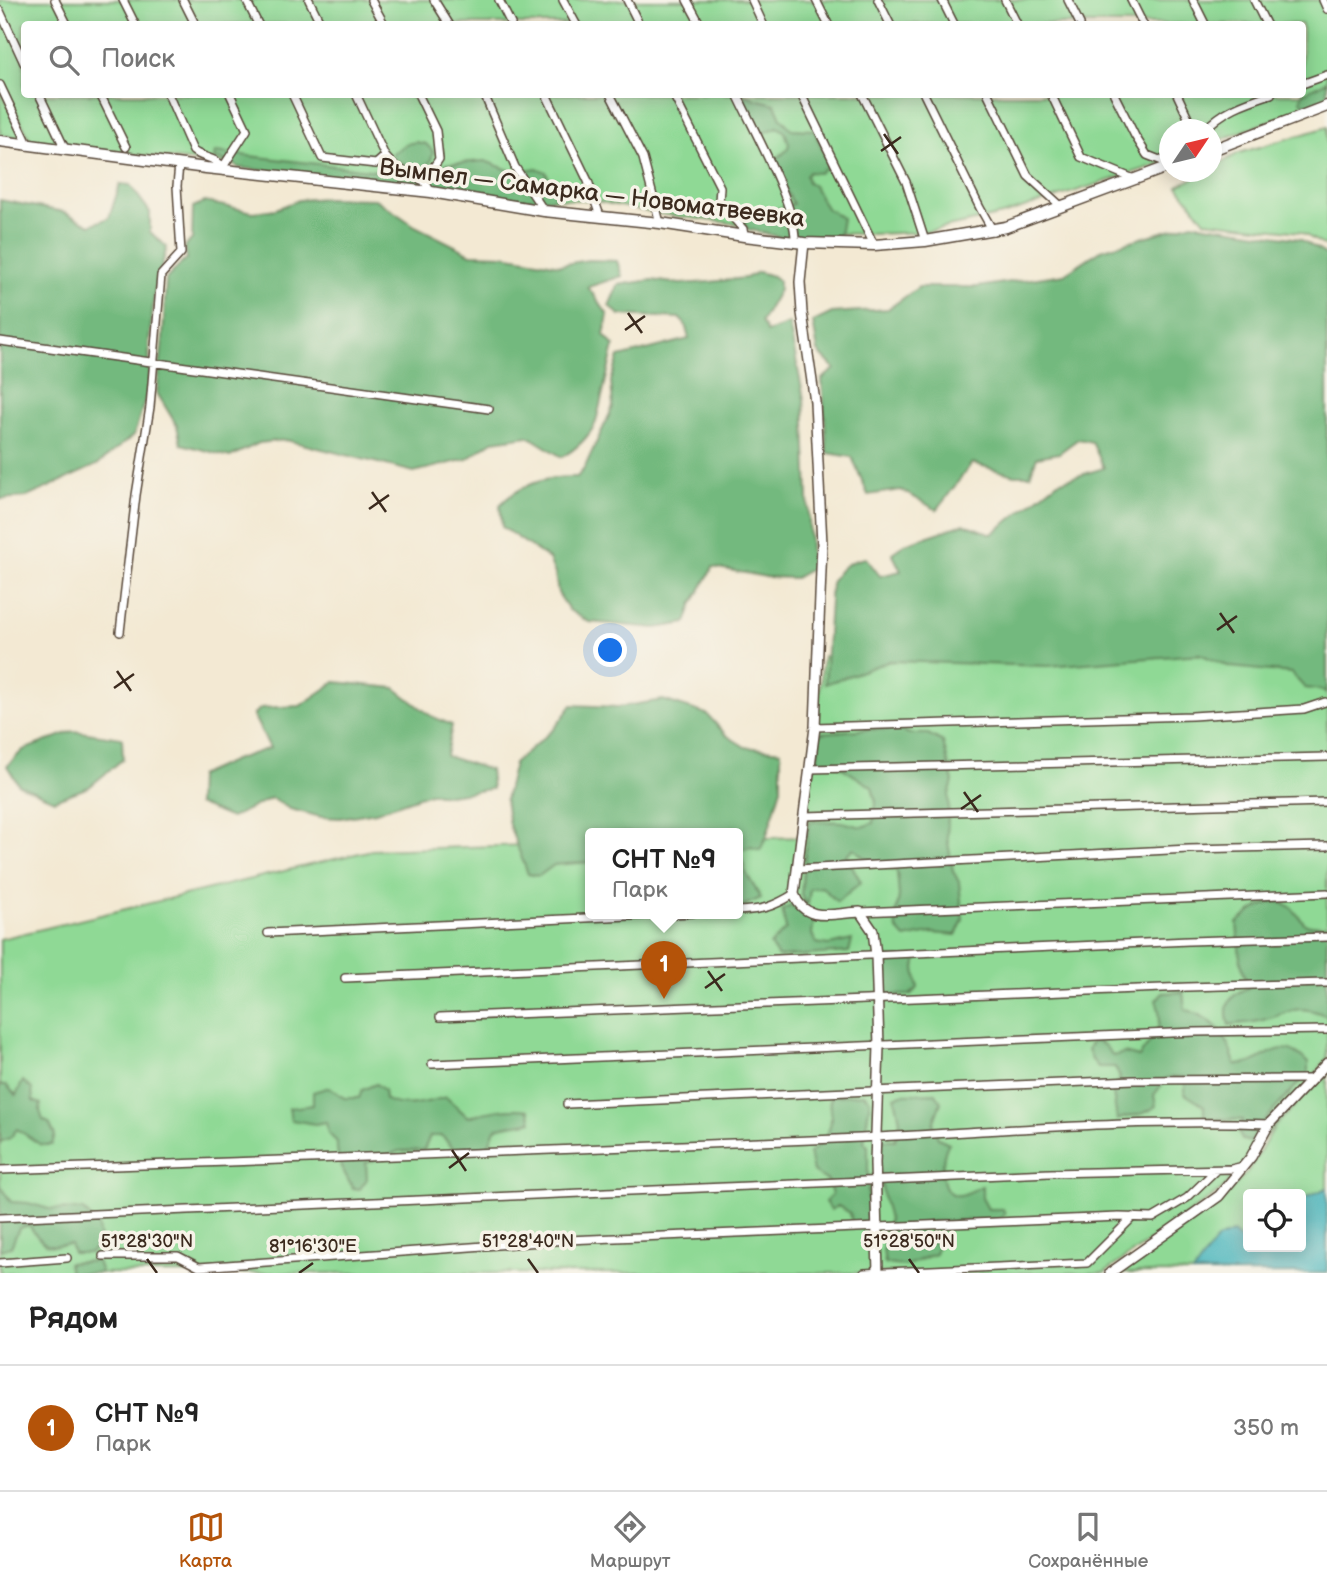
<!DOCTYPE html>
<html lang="ru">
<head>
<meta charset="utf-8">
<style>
	body { margin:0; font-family:"Balsamiq Sans",sans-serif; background:#f2f2f2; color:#222 }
	.controls { position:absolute; right:21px; bottom:21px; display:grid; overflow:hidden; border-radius:7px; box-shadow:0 4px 18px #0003 }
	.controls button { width:63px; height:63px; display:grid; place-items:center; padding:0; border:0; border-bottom:2px solid #e0e0e0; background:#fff; color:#222; font:35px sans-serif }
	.compass { position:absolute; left:1159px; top:119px; width:63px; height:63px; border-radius:50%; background:#fff; box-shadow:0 4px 18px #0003; rotate:55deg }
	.you { position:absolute; left:611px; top:651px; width:24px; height:24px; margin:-18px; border:5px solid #fff; border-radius:50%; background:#1a73e8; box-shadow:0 0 0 10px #1a73e833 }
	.badge { display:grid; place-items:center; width:46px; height:46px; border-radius:50%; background:#b45309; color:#fff; font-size:23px; font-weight:700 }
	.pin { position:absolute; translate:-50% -58px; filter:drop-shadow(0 2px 4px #0008) }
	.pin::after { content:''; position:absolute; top:37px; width:24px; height:21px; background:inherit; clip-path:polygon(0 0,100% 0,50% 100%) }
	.popup { position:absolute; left:585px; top:828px; width:158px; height:91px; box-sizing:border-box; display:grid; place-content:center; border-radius:7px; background:#fff; filter:drop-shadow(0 2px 5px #0005); font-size:23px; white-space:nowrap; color:#767676 }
	.popup b { font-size:26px; color:#222 }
	.popup::after { content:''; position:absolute; left:50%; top:100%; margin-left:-14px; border:14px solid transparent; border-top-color:#fff }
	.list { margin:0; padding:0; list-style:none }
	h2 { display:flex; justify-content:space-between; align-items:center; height:91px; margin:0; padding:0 28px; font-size:30px }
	h2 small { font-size:23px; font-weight:400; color:#767676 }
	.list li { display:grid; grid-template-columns:46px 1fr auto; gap:21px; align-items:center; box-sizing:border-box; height:126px; padding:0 28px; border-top:2px solid #e0e0e0 }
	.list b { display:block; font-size:26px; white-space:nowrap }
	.list p { margin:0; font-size:23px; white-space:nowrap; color:#767676 }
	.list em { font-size:23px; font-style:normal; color:#767676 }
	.icon { flex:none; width:38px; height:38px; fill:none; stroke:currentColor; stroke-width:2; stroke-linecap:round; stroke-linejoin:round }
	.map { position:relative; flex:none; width:1327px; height:1273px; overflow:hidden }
	.search { position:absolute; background:#fff; box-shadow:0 4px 18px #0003; left:21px; right:21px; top:21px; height:77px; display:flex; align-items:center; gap:18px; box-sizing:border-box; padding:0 24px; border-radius:7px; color:#767676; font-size:26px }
	.sheet { height:217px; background:#fff }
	nav { display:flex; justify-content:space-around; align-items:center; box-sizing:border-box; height:98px; border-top:2px solid #e0e0e0; background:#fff; font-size:19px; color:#767676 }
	nav a { display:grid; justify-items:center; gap:4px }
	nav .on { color:#b45309 }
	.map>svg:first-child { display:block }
</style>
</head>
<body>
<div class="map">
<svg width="1327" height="1273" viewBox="0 0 1327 1273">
	<rect width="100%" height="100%" fill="#f7f3e8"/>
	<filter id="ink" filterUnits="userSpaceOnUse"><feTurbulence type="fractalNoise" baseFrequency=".0143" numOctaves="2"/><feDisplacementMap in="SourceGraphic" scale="14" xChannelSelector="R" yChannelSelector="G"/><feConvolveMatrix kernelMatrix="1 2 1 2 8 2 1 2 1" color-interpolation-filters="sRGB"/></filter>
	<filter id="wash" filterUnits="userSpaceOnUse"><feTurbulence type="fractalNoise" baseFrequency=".00686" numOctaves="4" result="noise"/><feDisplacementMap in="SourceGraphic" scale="28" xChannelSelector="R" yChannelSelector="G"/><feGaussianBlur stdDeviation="1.57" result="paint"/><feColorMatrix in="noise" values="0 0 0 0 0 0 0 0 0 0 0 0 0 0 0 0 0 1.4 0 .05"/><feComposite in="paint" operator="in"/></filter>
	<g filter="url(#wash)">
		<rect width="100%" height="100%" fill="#f3e9d3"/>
		<path fill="#8fd995" stroke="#65825a" stroke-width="2" fill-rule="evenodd" d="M0 0H1327V99L1212 143V130H1170L1169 161 1002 215 925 232 872 234 806 233 654 213 596 201 546 198 438 183 152 157 30 140 0 80ZM24 24H1302V94H24Z
			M0 90 24 138 0 135Z
			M1327 127V247L1300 232 1205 221 1178 186 1205 172H1212V168L1239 153Z
			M1327 654V1059L1222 1190 1104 1273H0V939L372 850 590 843V913H738V839L805 837 823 656Z
			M1327 1072V1273H1117L1220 1202 1248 1171 1275 1126ZM1248 1194H1301V1247H1248Z"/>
		<path fill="#73b97e" stroke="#57724e" stroke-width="2" d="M1327 81V97L1307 105 1300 101 1303 93Z
			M748 95 755 99 775 104 781 118 791 129 814 130 830 165 819 173 809 172 806 176 808 182 814 186 826 208 842 218 839 236 783 238 747 229 744 221 748 218 793 204 772 163 787 150 789 144 785 132 778 127 764 133 759 132 742 97Z
			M416 142 426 144 433 151 431 161 418 173 393 158V153L407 144Z
			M215 152 412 175 429 176 446 164 485 161 514 172 537 168 546 172 557 199H514L474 191 239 168 232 163 214 158Z
			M120 184 130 185 150 212V232L167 247 155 289 149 343 150 384 134 435 97 465 27 497 0 499V200L64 212 90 225 109 218Z
			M326 198 375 199 415 226 471 254 504 255 560 265 588 260 617 261 622 276 588 287 608 315 604 335 614 346 596 422C589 437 576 449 562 457L528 436 493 441 467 459 414 472 286 440 259 443 230 457 181 444 177 426 157 393 163 338 166 279 187 258 185 247 192 239 193 207 205 202 253 212 276 209 299 200Z
			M1192 223 1300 239 1327 255V693L1322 690 1305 688 1291 673 1230 667 1200 654 1048 666 890 661 825 684 831 583C840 567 848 561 866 558L880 576 901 571 892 553 905 544 964 524 992 534 1058 482 1104 468 1092 442 1078 439 1059 453 1037 457 1030 475H1014L972 463 937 510 901 490 868 495 852 457 827 453 822 379 835 369 818 352 813 322 832 313 888 309 919 287H977L1064 274 1101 250Z
			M758 272 773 276 779 281V290L761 322 767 332 789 324 804 399 811 569 795 578 766 577 713 567 692 605 686 623 656 628 589 622 569 610 558 593 555 574 549 559 502 527 500 505C521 483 547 476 577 477L584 469 613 407 611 381 619 357 689 339 685 324 679 318 620 315 609 306 618 285 652 280 680 284 710 282 746 278Z
			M335 682 395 688 431 716 452 725 446 756 490 770 492 789 449 795 430 793 376 812 340 818 321 817 290 809 271 798 231 818 197 804 198 776 234 760 270 748 253 715 261 708 300 706Z
			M663 700 707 714 726 735 745 747 781 751V788L766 838 760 850 751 847 739 850 746 873 761 898 738 908V833H590V862L554 865 539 876 528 874 509 825 505 800 514 763 554 729 572 705 618 707Z
			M872 729 899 730 910 734H928L943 742 953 782 949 795 947 837 953 871 959 882 963 920 956 935 931 933 905 938 897 929 895 920 899 896 897 871 863 857 854 848 846 855 861 882 837 902 822 887 810 889 808 904 804 902 801 894 809 821 842 822 862 827 873 823 876 802 872 787 833 762 817 761 820 733Z
			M73 731 122 738 123 759 89 787 54 800 19 785 7 766 23 750Z
			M1278 901 1291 907 1306 925 1327 926V1016C1296 1002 1291 1013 1263 1020 1252 1023 1240 1023 1229 1025 1223 1006 1230 994 1248 988L1240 959 1237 923C1251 911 1260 904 1278 901Z
			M791 906 814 921 812 934 816 943 829 945 852 940 849 952 778 957 770 945 786 929 782 910Z
			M889 958H917L915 968 918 988 910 995H881V971Z
			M1183 992 1185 1009C1216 1020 1226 1032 1235 1064 1263 1070 1277 1028 1308 1063V1073L1265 1120 1251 1142 1242 1140 1239 1133 1243 1120 1204 1118V1106L1185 1094V1077L1167 1078 1154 1095 1156 1106C1141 1118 1133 1113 1117 1120L1113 1093 1120 1078 1115 1067H1098L1092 1060 1088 1049 1091 1043 1097 1041 1105 1046 1113 1056 1124 1053 1139 1057C1155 1034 1166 1029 1156 1000L1162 993Z
			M23 1081 32 1089 33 1101 41 1104 40 1111 43 1120 49 1123 55 1135 52 1145H41L17 1129 10 1138 0 1142V1085H6L16 1095Z
			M376 1084 384 1090 385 1099C400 1110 429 1102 446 1097L468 1117C486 1111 510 1107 529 1110L532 1121C519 1125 507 1124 495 1129L488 1147 454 1149 442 1136H430L424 1150 399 1151 366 1163 367 1179 360 1189 353 1188C344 1173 336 1160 337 1142L328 1133 326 1122 315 1124 291 1120 289 1108 313 1105V1092L330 1087 344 1098H359L362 1090Z
			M936 1093 941 1102 933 1124 938 1138 949 1143C941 1154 936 1198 960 1195 967 1194 975 1189 982 1186V1198L988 1209H1003L1005 1214 1000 1219 927 1222 919 1231 920 1237 938 1245 935 1254C913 1261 909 1270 885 1263 882 1246 882 1236 889 1220 882 1194 877 1166 879 1139L895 1140 900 1121 895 1097 901 1094Z
			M864 1094 870 1100 864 1142 868 1146V1199L871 1226 860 1223 853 1228 850 1213 838 1206 831 1210 825 1202 832 1195 828 1181 813 1172 809 1153C821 1145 830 1136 831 1119 831 1110 827 1104 832 1096Z
			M0 1185 11 1202 28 1203 49 1209 83 1210 98 1225 100 1243 90 1253H73L70 1244C44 1248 44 1246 29 1225L19 1228 11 1247 0 1250Z
			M97 1261 101 1273H70L68 1263Z"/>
		<path fill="#44b4bb" stroke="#406f6c" stroke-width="2" d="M1327 1188V1273H1193L1217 1239 1232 1233 1253 1249 1256 1247H1301V1199Z"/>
	</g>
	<g filter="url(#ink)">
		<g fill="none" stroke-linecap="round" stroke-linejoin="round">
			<g stroke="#574739" stroke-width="10">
				<path id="minor" d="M55 0 67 24
					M123 0 135 24
					M183 0 195 24
					M246 0 258 24
					M309 0 321 24
					M371 0 384 24
					M434 0 449 24
					M499 0 511 24
					M563 0 576 24
					M627 0 639 24
					M687 0 700 24
					M752 0 763 24
					M816 0 828 24
					M878 0 890 24
					M942 0 954 24
					M1005 0 1017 24
					M1068 0 1080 24
					M1131 0 1143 24
					M1193 0 1205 24
					M1254 0 1266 24
					M1323 0 1327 9
					M0 11 24 63
					M1302 84 1327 75
					M0 85 28 144
					M39 94 66 151
					M100 94 126 147
					M168 94 193 151C202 158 215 157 223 167
					M292 94 322 158 376 164 385 156
					M356 94 385 156 395 167 424 181
					M418 94 436 131 439 159 424 181 431 192
					M484 94 515 167 544 211
					M546 94 588 181 600 216
					M610 94 643 158 660 223
					M673 94 720 187 719 202 743 229 744 236
					M737 94C753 129 797 207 795 242
					M801 94 874 245
					M862 94 906 182 925 241
					M924 94 980 208 993 231
					M988 94 1028 176 1062 207
					M1051 94 1081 157 1134 179
					M1114 94 1135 136 1147 155 1170 164
					M1177 94 1194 130
					M1205 130C1222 110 1247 102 1271 94
					M223 170V167L247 130 230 94
					M0 341 489 409
					M120 632 136 495 150 407 161 275 181 253 177 186 179 165
					M815 727 1192 716 1304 709 1325 702
					M809 769 1327 757
					M804 816 1327 802
					M797 869 1189 849 1327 846
					M738 911C762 910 773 907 794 894
					M860 912 1327 893
					M268 933 693 913
					M345 978 1189 941 1327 937
					M440 1017 1188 987 1327 983
					M432 1064 1195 1032 1327 1030
					M567 1104 1134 1080 1312 1079
					M0 1170C279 1161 557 1150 836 1139 980 1133 1125 1118 1269 1124
					M0 1218 1050 1173 1231 1169 1244 1166
					M103 1256H178L199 1267 567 1240 1119 1217 1153 1218 1187 1198 1216 1170
					M0 1263 67 1258
					M864 1273 1087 1263 1133 1217"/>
			</g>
			<g stroke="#574739" stroke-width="12">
				<path id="tertiary" d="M804 243 800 282 802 313 815 402 822 544 815 727 794 894C805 924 834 913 860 912L873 931 876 955 879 1046 875 1163 878 1273
					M1110 1273 1219 1196 1251 1157 1269 1124 1327 1063"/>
			</g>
			<g stroke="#574739" stroke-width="13">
				<path id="secondary" d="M0 141 206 168 431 192 544 211 660 223 744 236 804 243 874 245 925 241 1006 227 1170 166
					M1212 150 1327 106"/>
			</g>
			<use href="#minor" stroke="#fff" stroke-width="7"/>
			<use href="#tertiary" stroke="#fff" stroke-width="9"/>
			<use href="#secondary" stroke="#fff" stroke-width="10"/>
		</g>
	</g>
	<path fill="none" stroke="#3b2a1e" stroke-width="2.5" d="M884 134 898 154M881 151 901 137M628 313 642 333M625 330 645 316M372 492 386 512M369 509 389 495M1220 613 1234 633M1217 630 1237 616M117 671 131 691M114 688 134 674M964 792 978 812M961 809 981 795M708 971 722 991M705 988 725 974M452 1150 466 1171M449 1168 469 1153M147 1259 157 1273M528 1259 538 1273M909 1259 919 1273M299 1273 313 1263"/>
	<g text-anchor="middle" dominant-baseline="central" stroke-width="7" stroke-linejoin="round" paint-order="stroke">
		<g font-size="24" fill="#3b2a1e" stroke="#f7f3e8">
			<text transform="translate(592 193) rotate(7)">Вымпел — Самарка — Новоматвеевка</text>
		</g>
	</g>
	<g font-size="18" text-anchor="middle" fill="#3b2a1e" stroke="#f7f3e8" stroke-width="7" stroke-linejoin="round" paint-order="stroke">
		<text x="147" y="1247">51°28'30"N</text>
		<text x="528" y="1247">51°28'40"N</text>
		<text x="909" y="1247">51°28'50"N</text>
		<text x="313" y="1252">81°16'30"E</text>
	</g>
</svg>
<div class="controls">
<button><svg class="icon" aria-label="locate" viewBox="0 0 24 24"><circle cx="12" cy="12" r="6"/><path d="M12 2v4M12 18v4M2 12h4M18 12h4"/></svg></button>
</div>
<svg class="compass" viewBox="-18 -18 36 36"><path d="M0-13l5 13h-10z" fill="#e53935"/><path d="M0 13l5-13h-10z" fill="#767676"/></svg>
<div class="you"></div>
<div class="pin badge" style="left:664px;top:999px">1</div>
<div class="popup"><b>СНТ №9</b>Парк</div>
<div class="search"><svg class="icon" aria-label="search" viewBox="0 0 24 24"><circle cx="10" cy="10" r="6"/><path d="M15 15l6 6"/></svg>Поиск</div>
</div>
<section class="sheet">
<h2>Рядом<small></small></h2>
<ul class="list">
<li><span class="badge">1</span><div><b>СНТ №9</b><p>Парк</p></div><em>350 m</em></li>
</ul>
</section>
<nav>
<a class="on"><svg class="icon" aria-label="map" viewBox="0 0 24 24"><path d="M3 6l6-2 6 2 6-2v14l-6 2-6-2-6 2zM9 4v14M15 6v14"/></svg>Карта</a>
<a><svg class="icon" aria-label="directions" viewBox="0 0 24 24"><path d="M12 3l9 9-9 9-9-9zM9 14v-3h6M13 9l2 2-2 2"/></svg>Маршрут</a>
<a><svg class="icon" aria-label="saved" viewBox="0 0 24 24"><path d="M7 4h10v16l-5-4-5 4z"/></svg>Сохранённые</a>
</nav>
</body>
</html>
